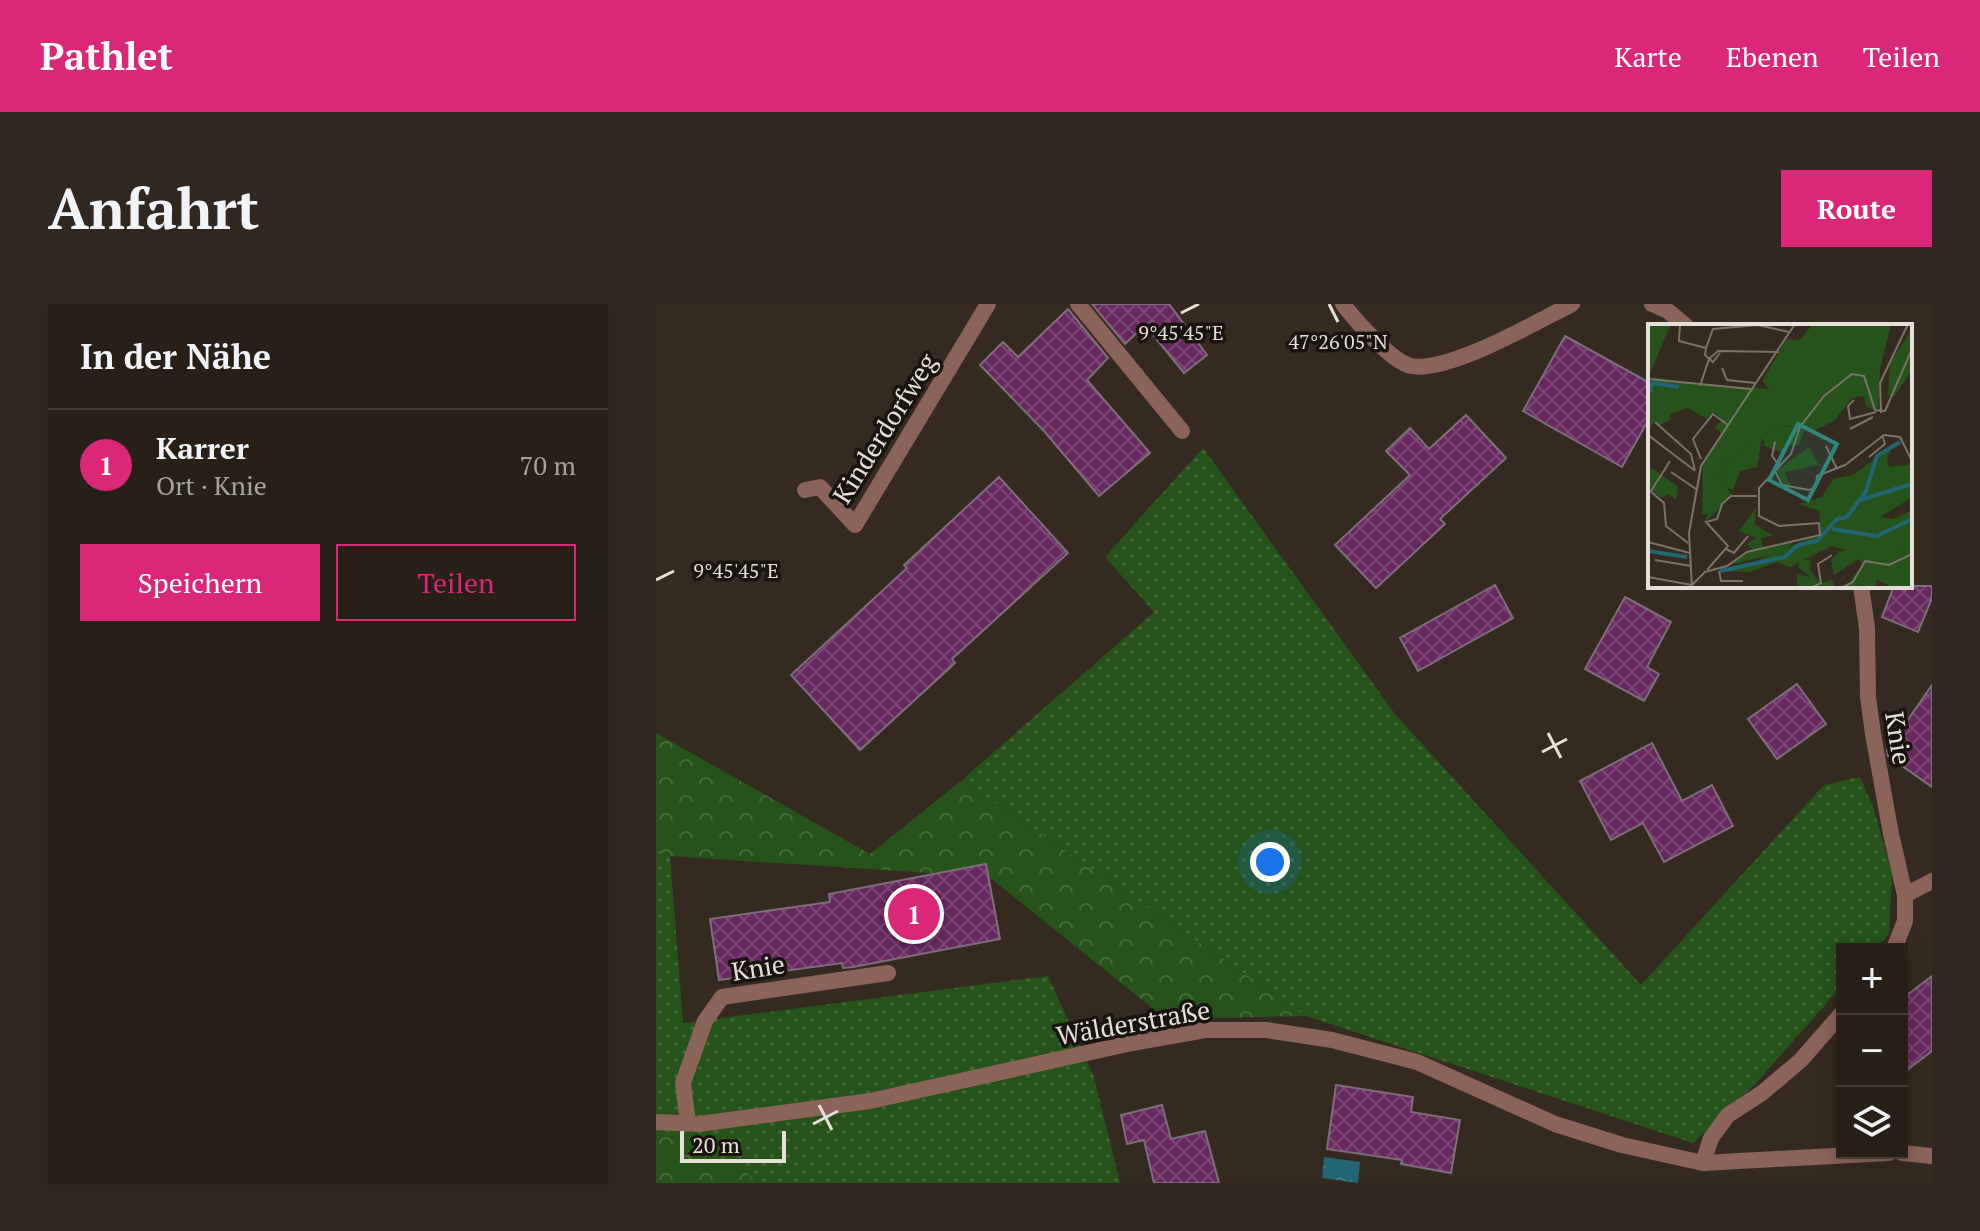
<!DOCTYPE html>
<html lang="de">
<head>
<meta charset="utf-8">
<style>
	body { margin:0; font-family:"PT Serif",serif; background:#302820; color:#f1f3f6 }
	.controls { position:absolute; right:24px; bottom:24px; display:grid; overflow:hidden; border-radius:0px; box-shadow:0 4px 20px #0003 }
	.controls button { width:72px; height:72px; display:grid; place-items:center; padding:0; border:0; border-bottom:2px solid #443e36; background:#282017; color:#f1f3f6; font:40px sans-serif }
	.scale { position:absolute; left:24px; bottom:20px; width:106px; box-sizing:border-box; padding-left:8px; border:4px solid #e5dfd7; border-top:0; font-size:22px; line-height:28px; white-space:nowrap; color:#e5dfd7; -webkit-text-stroke:6px #19140f; paint-order:stroke }
	.you { position:absolute; left:614px; top:558px; width:28px; height:28px; margin:-20px; border:6px solid #fff; border-radius:50%; background:#1a73e8; box-shadow:0 0 0 12px #1a73e833 }
	.badge { display:grid; place-items:center; width:52px; height:52px; border-radius:50%; background:#db2777; color:#fff; font-size:26px; font-weight:700 }
	.pin { position:absolute; translate:-50% -50%; border:4px solid #fff; box-shadow:0 2px 8px #0006 }
	.list { margin:0; padding:0; list-style:none }
	h2 { display:flex; justify-content:space-between; align-items:center; height:104px; margin:0; padding:0 32px; font-size:34px }
	h2 small { font-size:26px; font-weight:400; color:#a5a3a1 }
	.list li { display:grid; grid-template-columns:52px 1fr auto; gap:24px; align-items:center; box-sizing:border-box; height:112px; padding:0 32px; border-top:2px solid #443e36 }
	.list b { display:block; font-size:30px; white-space:nowrap }
	.list p { margin:0; font-size:26px; white-space:nowrap; color:#a5a3a1 }
	.list em { font-size:26px; font-style:normal; color:#a5a3a1 }
	.actions { display:flex; gap:16px; padding:24px 32px }
	.actions a { flex:1; padding:18px 0; border:2px solid #db2777; border-radius:0px; text-align:center; font-size:28px; color:#db2777 }
	.actions .main { background:#db2777; color:#fff }
	.icon { flex:none; width:44px; height:44px; fill:none; stroke:currentColor; stroke-width:2; stroke-linecap:round; stroke-linejoin:round }
	.map { position:relative; flex:none; width:1276px; height:879px; overflow:hidden; border-radius:0px }
	header { display:flex; align-items:center; gap:48px; box-sizing:border-box; height:112px; padding:0 40px; background:#db2777; color:#fff }
	header strong { font-size:38px }
	nav { display:flex; gap:44px; margin-inline-start:auto; font-size:28px }
	.intro { display:flex; align-items:center; justify-content:space-between; box-sizing:border-box; height:192px; padding:0 48px }
	h1 { margin:0; font-size:56px }
	.button { padding:20px 36px; border-radius:0px; background:#db2777; color:#fff; font-size:28px; font-weight:700 }
	main { display:flex; gap:48px; padding:0 48px }
	aside { flex:1; background:#282017; border-radius:0px; box-shadow:0 4px 20px #0003 }
	.map>svg:first-child { display:block }
</style>
</head>
<body>
<header>
<strong>Pathlet</strong>
<nav><a>Karte</a><a>Ebenen</a><a>Teilen</a></nav>
</header>
<div class="intro"><h1>Anfahrt</h1><a class="button">Route</a></div>
<main>
<aside>
<h2>In der Nähe<small></small></h2>
<ul class="list">
<li><span class="badge">1</span><div><b>Karrer</b><p>Ort · Knie</p></div><em>70 m</em></li>
</ul>
<div class="actions"><a class="main">Speichern</a><a>Teilen</a></div>
</aside>
<div class="map">
<svg width="1276" height="879" viewBox="0 0 1276 879">
	<defs>
		<pattern id="grass-dots" width="8" height="8" patternUnits="userSpaceOnUse" patternTransform="scale(2)"><rect width="8" height="8" fill="#26521b"/><path d="M2 2h.1M6 6h.1" fill="none" stroke="#456a3b" stroke-width="1.8" stroke-linecap="round"/></pattern>
		<pattern id="forest-crowns" width="20" height="18" patternUnits="userSpaceOnUse" patternTransform="scale(2)"><rect width="20" height="18" fill="#26521b"/><path d="M2 6a3 3 0 1 1 6 0M12 15a3 3 0 1 1 6 0" fill="none" stroke="#456a3b"/></pattern>
		<pattern id="water-ripples" width="26" height="14" patternUnits="userSpaceOnUse" patternTransform="scale(2)"><rect width="26" height="14" fill="#216672"/><path d="M2 4q2-2 4 0t4 0M15 11q2-2 4 0t4 0" fill="none" stroke="#417b85"/></pattern>
		<pattern id="building-cross-hatch" width="8" height="8" patternUnits="userSpaceOnUse" patternTransform="scale(2)"><rect width="8" height="8" fill="#672860"/><path d="M0 0l8 8M0 8l8-8" fill="none" stroke="#7d4776"/></pattern>
	</defs>
	<rect width="100%" height="100%" fill="#352a1f"/>
	<path fill="url(#grass-dots)" d="M547 144 739 410 985 681 1168 481 1204 473 1217 503 1236 570 1233 630 1219 645H1186V682L1099 780 1037 839 650 712 306 476 498 308 449 253Z
		M0 545 14 552 27 719 392 672 438 773 464 879H103L44 832 0 827Z"/>
	<path fill="url(#forest-crowns)" d="M0 429 214 550 306 476 650 712 510 715 333 573 14 552 0 545Z
		M0 827 44 832 103 879H0Z"/>
	<path fill="url(#water-ripples)" d="M668 853 704 858 702 879 666 874Z"/>
	<path fill="url(#building-cross-hatch)" stroke="#7c6e7a" stroke-width="2" d="M436 0H513L551 51 528 69 489 21 469 40Z
		M412 5 452 54 431 76 494 149 443 192 388 127 324 61 347 38 362 53Z
		M909 32 994 79V113L966 163 867 107Z
		M810 111 850 154 784 215 789 220 720 284 679 241 754 171 730 147 754 124 773 145Z
		M343 173 412 249 296 355 299 359 204 446 135 371 251 264 248 261Z
		M839 281 857 314 762 367 744 334Z
		M1238 282H1276V294L1262 328 1226 313Z
		M969 293 1015 318 991 363 1003 370 988 397 929 365Z
		M1141 380 1170 420 1121 455 1092 415Z
		M1276 381V483L1232 452 1231 446Z
		M996 439 1026 497 1056 481 1077 522 1008 558 987 519 955 536 924 477Z
		M330 560 344 635 197 663 187 664 186 659 63 676 54 615 174 598 173 590Z
		M1276 672V747L1246 770V695Z
		M680 781 757 793 755 808 804 816 795 869 745 860 746 856 671 845Z
		M506 801 515 835 549 827 563 879H498L488 836 471 840 465 811Z"/>
	<g fill="none" stroke-linecap="round" stroke-linejoin="round">
		<path stroke="#8a6459" stroke-width="16" d="M422 0 526 127
			M687 0C699 16 736 58 755 62 793 69 880 18 916 0
			M996 0 1012 7 1030 22
			M149 186 164 183 199 221 332 0
			M1205 282 1211 324 1212 393 1217 430 1235 530 1249 591V617L1238 645
			M1249 591 1276 577
			M32 819 27 779 49 717 66 693 232 669
			M1047 859 1055 834 1072 811 1106 789 1145 756 1186 709"/>
		<path stroke="#8a6459" stroke-width="16" d="M0 818 43 820 214 797 476 739 549 726H610L676 736 761 758 899 820 966 841 1047 859 1233 849
			M1246 849 1276 852"/>
	</g>
	<path fill="none" stroke="#e5dfd7" stroke-width="3" d="M673 0 682 18M525 9 543 0M0 276 18 267M892 429 905 454M886 448 911 435M163 801 176 826M157 820 182 807"/>
	<g text-anchor="middle" dominant-baseline="central" stroke-width="7" stroke-linejoin="round" paint-order="stroke">
		<g font-size="26" fill="#e5dfd7" stroke="#19140f">
			<text transform="translate(228 124) rotate(-58)">Kinderdorfweg</text>
			<text transform="translate(1243 434) rotate(81)">Knie</text>
			<text transform="translate(102 663) rotate(-9)">Knie</text>
			<text transform="translate(477 718) rotate(-10)">Wälderstraße</text>
		</g>
	</g>
	<g transform="translate(992 20)">
		<rect width="264" height="264" fill="#352a1f"/>
		<path d="M0 0H23L1 52H0ZM264 5V47L246 73 240 71 242 39ZM232 45 230 87 219 83 215 72 204 74 187 96 164 108 157 105 151 122 137 120 134 129 117 122 114 113 109 143 92 147 85 166 76 162 71 152 77 138 116 107 129 100 142 103 179 68ZM6 53 50 60 110 64 75 111 67 104 74 95 66 88 59 95 40 84 22 90 23 95 12 101 6 98 0 107V62ZM161 123 171 141 137 148 142 161 136 162 129 147ZM0 142 30 162 28 176 20 170 13 174 0 161ZM108 184 107 201 125 211 113 214 115 223 147 216 137 227 79 242 105 226 99 220 108 214 91 207ZM218 222H247L264 234V264H245L228 255V264H197L215 240 211 235 186 251 183 236 191 228ZM151 235 163 236 162 246 172 259 184 256 187 264H149V250L162 253 150 243Z" fill="#26521b"/>
		<path d="M165 0H243L232 45 189 70 179 68 151 103 129 101 77 138 71 152 84 171 55 201 60 191 54 190 55 137 110 64 121 65 114 57 139 15 152 16ZM246 120 239 134 241 143 264 140V173L233 193 245 195 264 186V234L247 222H218L209 230 184 222 142 243 129 238 102 248 71 247 104 239 173 209 171 187 151 180 174 173 185 155 205 151Z" fill="#26521b"/>
		<path fill="none" stroke="#216672" stroke-width="4" d="M2 68 4 59 31 63M212 176 264 160M184 205 229 212 264 195M0 227 39 233M72 247 137 233 150 221 169 217 189 195 199 193 218 167 229 132 252 118"/>
		<path fill="none" stroke="#7b7269" stroke-width="2" d="M32 0 31 17 58 24 65 5 110 1 141 8M58 24 57 31 65 38 72 29M74 44 79 56 108 59M0 55 103 65M52 62 61 35 70 27 131 28M206 76 200 82 202 95 228 88M233 89 232 59 260 0M7 98 43 130 47 147M202 105 225 93M0 111 46 146M127 118 124 132 131 141M178 122 189 145M221 133 237 120 234 111M53 135 45 115 65 90 80 101M127 147 134 161 161 166 168 163 169 152 197 141 236 111 252 113 264 137M23 148 48 165M0 165 16 179 18 202 40 219M3 167 22 137M0 218 42 229M78 225 86 229 100 212M7 236 43 242M59 246 80 222 58 198 69 195 74 180 83 172H109M71 247 73 257H95M0 253 44 261M44 261 57 248 79 242 99 228 172 211 171 199 131 202 111 192V164L143 130 152 103 176 72 204 50 216 52 227 86 237 87 264 25M44 264 41 209 53 142 147 0M163 264 173 259 170 240 184 231M193 264 205 258 217 237 241 241 264 230"/>
		<path fill="#2f867e" fill-opacity="0.15" stroke="#2f867e" stroke-width="4" d="M150 100 189 120 160 176 121 156Z"/>
		<rect width="264" height="264" fill="none" stroke="#e5dfd7" stroke-width="4"/>
	</g>
	<g font-size="20" text-anchor="middle" fill="#e5dfd7" stroke="#19140f" stroke-width="7" stroke-linejoin="round" paint-order="stroke">
		<text x="525" y="36">9°45'45"E</text>
		<text x="682" y="45">47°26'05"N</text>
		<text x="80" y="274">9°45'45"E</text>
	</g>
</svg>
<div class="controls">
<button>+</button>
<button>−</button>
<button><svg class="icon" aria-label="layers" viewBox="0 0 24 24"><path d="M12 4l9 5-9 5-9-5zM3 14l9 5 9-5"/></svg></button>
</div>
<div class="scale">20 m</div>
<div class="you"></div>
<div class="pin badge" style="left:258px;top:610px">1</div>
</div>
</main>
</body>
</html>
